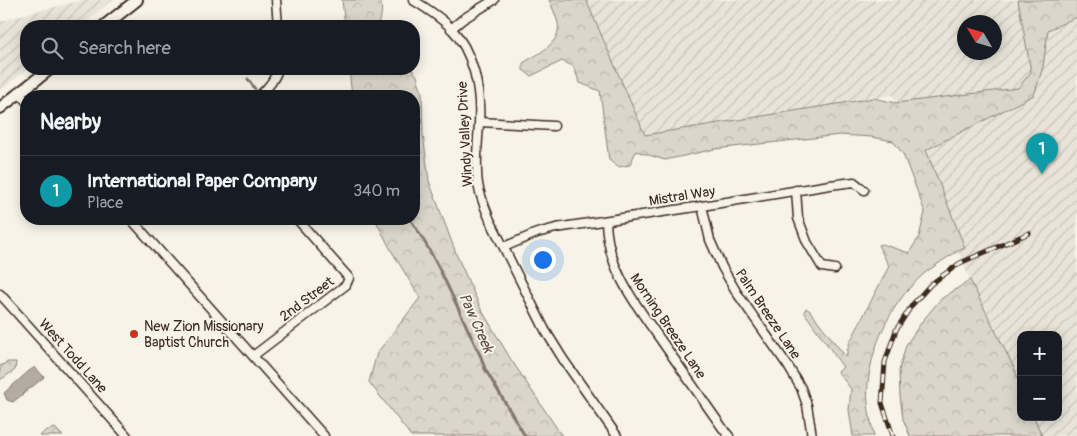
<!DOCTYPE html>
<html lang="en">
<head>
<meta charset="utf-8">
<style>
	body { margin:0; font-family:Pangolin,sans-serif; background:#20242c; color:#f1f3f6 }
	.controls { position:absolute; right:15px; bottom:15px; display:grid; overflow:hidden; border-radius:10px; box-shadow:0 2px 12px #0003 }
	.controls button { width:45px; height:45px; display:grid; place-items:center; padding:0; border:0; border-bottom:1px solid #363941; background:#171b24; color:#f1f3f6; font:25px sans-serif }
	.compass { position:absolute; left:957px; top:15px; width:45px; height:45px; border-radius:50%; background:#171b24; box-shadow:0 2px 12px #0003; rotate:308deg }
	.you { position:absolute; left:542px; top:259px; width:18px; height:18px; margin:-12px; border:4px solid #fff; border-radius:50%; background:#1a73e8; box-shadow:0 0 0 8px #1a73e833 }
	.badge { display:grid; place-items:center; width:32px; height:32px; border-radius:50%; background:#ea580c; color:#fff; font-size:16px; font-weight:700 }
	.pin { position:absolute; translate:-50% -41px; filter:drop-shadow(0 1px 2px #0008) }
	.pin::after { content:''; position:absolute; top:26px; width:18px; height:15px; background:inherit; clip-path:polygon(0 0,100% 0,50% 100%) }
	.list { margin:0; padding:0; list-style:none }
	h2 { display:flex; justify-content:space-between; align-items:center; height:65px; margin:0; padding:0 20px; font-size:21px }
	h2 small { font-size:16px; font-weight:400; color:#9ea1a6 }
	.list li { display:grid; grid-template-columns:32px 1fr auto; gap:15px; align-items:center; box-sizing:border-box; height:70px; padding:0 20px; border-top:1px solid #363941 }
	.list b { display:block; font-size:19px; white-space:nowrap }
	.list p { margin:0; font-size:16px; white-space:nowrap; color:#9ea1a6 }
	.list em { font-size:16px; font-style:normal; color:#9ea1a6 }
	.icon { flex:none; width:28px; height:28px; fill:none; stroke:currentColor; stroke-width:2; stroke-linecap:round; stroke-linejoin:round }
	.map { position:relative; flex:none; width:1077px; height:436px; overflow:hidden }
	.search { position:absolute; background:#171b24; box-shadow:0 2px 12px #0003; left:20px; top:20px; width:400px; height:55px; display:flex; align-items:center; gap:12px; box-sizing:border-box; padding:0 18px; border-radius:20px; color:#9ea1a6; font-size:19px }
	.panel { position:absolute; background:#171b24; box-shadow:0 2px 12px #0003; left:20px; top:90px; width:400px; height:135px; border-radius:20px }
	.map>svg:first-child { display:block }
</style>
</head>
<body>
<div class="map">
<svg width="1077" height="436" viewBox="0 0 1077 436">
	<defs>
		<pattern id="industrial-furrows" width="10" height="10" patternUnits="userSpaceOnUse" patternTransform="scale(1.25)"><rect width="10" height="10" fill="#e9e4d9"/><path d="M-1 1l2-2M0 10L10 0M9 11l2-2" fill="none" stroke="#c9c4ba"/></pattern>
		<pattern id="forest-crowns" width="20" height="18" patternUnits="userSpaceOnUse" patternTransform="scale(1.25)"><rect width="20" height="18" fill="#dbd6cb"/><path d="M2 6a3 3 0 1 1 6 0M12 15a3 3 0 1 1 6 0" fill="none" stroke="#bdb8ae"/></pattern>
	</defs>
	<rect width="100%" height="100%" fill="#f7f3e8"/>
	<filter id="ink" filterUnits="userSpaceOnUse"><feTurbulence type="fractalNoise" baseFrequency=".02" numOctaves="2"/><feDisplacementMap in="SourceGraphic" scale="10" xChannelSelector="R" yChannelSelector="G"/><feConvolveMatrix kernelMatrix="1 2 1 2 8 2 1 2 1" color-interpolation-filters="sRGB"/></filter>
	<g filter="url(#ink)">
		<path fill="url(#industrial-furrows)" fill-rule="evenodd" d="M84 0H113L80 26H26L27 69 0 91V22L17 16Z
			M586 0H1077V436H1042L1034 417H1058V335H1021V385L1014 369 910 436 903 419 900 396 899 371 906 345 923 320 941 299 970 280 893 95 645 135ZM964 22H994V52H964Z"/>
		<path fill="url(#forest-crowns)" stroke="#8b8074" d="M342 0H380C383 10 382 18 376 26H345Z
			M549 0H586L645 135 874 98 896 103 1018 88 1031 72 1018 0H1077V17L1048 30 1043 67 1034 95 926 150 965 248C957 251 950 256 942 261 937 265 931 268 926 272 893 300 873 340 868 383 866 401 870 418 874 436H853L849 410 851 389 838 372 843 367 804 312 806 308 810 311 846 357 849 344 889 266 878 245 882 244 909 253 919 237 925 212 903 154 893 141 872 137 840 135 715 149 665 160 636 151 630 165 618 167 609 160 600 91 580 83 573 66 562 61 531 76 523 70V63C538 54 562 43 558 23 556 15 552 7 549 0Z
			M349 69H412L417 76 422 93 423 134 429 181 457 256 481 309 510 358 562 436H411L369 382 377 353 420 298 391 250 375 219H414V96H352Z
			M970 280 1014 368 1021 385V417H1034L1042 436H910L903 419 900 396 899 371 906 345 923 320 941 299Z
			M8 362H16L15 370 0 380V366Z
			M55 428 63 436H40L45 431Z"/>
		<path fill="#b4aca0" stroke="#84786c" d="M35 367 44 377 43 378 13 402 7 400 4 393 29 371Z"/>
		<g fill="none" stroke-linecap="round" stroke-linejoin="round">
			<path stroke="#84786c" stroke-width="3" d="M248 79 255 89
				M410 219C438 259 459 312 481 357L485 369 525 436"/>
			<g stroke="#3b2a1e" stroke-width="11">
				<path id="minor" d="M276 0 278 26
					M413 0C426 8 439 16 450 27 474 52 481 90 479 123 478 144 475 163 478 184 480 196 485 208 490 220L545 330 563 359 617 436
					M451 29 463 19 494 0
					M19 93 26 101
					M259 96C267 89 275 80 278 69
					M480 122 554 126
					M796 190 798 218 807 242 822 267 835 269
					M702 206 710 240 722 267 737 293 788 366 801 388 807 405 812 436
					M131 219 324 436
					M606 221C607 271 638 307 665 346 685 374 704 402 724 430L729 436
					M504 247 537 233 556 228 702 206 830 185 854 182 864 190
					M0 294 127 436
					M253 356 346 285 349 278 297 219"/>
			</g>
			<g stroke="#3b2a1e" stroke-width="14">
				<path id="tertiary" d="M104 26 137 0
					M0 108 50 69"/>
			</g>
			<use href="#minor" stroke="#f7f3e8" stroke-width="8"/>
			<use href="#tertiary" stroke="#f7f3e8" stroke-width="10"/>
			<g stroke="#3b2a1e" stroke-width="5">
				<path id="rail" d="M893 436 882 403 885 362 896 330 912 305 931 284 960 263 1029 233"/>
			</g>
			<use href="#rail" stroke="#f7f3e8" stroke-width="3" stroke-dasharray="9" stroke-linecap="butt"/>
		</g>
	</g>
	<circle fill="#c8321e" stroke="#f7f3e8" stroke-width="2" cx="134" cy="334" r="5"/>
	<g text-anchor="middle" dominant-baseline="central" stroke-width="4" stroke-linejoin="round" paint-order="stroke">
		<g font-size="14" fill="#3b2a1e" stroke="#f7f3e8">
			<text transform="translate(465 134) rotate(-93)">Windy Valley Drive</text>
			<text transform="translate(682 196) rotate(-9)">Mistral Way</text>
			<text transform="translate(307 299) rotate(-37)">2nd Street</text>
			<text transform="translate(768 314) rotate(56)">Palm Breeze Lane</text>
			<text transform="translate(668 326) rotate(56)">Morning Breeze Lane</text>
			<text transform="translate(73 356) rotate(48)">West Todd Lane</text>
		</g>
		<g font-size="14" fill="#3b2a1e" stroke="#f7f3e8" text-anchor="start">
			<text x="144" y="326">New Zion Missionary<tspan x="144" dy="16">Baptist Church</tspan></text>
		</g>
		<g font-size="15" font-style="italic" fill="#5f5145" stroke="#f7f3e8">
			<text transform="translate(476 323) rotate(66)">Paw Creek</text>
		</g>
	</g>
</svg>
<div class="controls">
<button>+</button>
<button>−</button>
</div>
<svg class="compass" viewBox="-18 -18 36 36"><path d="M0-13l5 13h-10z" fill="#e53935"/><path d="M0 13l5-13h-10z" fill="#9ea1a6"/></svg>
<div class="you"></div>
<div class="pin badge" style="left:1042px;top:174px;background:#0f9aa8">1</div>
<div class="search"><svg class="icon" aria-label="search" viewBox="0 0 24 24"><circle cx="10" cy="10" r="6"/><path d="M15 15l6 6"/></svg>Search here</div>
<section class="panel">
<h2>Nearby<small></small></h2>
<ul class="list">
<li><span class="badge" style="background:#0f9aa8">1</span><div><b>International Paper Company</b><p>Place</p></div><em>340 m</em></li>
</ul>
</section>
</div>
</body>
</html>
